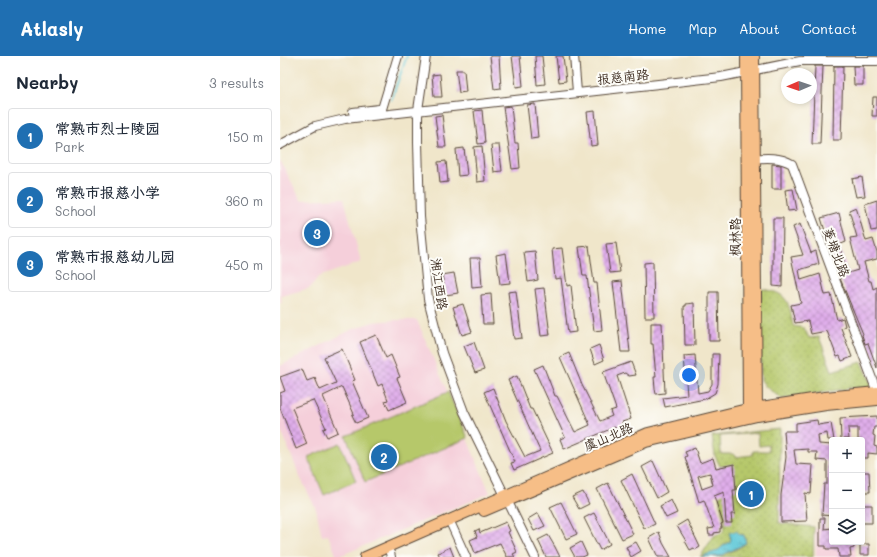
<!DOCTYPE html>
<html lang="en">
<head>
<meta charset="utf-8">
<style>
	body { margin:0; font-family:Mali,"LXGW WenKai TC",sans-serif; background:#f2f2f3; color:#1f2937 }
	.controls { position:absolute; right:12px; bottom:12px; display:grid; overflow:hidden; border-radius:4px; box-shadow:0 2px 6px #0003 }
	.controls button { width:36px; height:36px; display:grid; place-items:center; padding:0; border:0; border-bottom:1px solid #e0e1e3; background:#fff; color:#1f2937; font:20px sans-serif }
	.compass { position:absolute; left:501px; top:12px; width:36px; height:36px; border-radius:50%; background:#fff; box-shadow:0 2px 6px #0003; rotate:268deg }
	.you { position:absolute; left:409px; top:319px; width:14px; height:14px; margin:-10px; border:3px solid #fff; border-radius:50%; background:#1a73e8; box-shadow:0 0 0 6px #1a73e833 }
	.badge { display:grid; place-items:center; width:26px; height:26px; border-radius:50%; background:#1f6fb2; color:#fff; font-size:13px; font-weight:700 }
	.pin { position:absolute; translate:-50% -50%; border:2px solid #fff; box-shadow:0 1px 4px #0006 }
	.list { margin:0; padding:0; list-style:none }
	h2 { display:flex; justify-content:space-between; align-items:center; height:52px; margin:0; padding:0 16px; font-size:17px }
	h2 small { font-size:13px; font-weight:400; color:#747a83 }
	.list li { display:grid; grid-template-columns:26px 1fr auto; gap:12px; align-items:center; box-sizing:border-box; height:56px; margin:0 8px 8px; padding:0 8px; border:1px solid #e0e1e3; border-radius:4px }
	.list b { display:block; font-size:15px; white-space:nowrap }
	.list p { margin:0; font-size:13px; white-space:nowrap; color:#747a83 }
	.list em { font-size:13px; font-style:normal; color:#747a83 }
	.icon { flex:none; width:22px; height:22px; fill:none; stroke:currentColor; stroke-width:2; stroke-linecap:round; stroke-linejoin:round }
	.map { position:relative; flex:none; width:597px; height:501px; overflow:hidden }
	header { display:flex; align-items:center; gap:24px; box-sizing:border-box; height:56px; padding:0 20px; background:#1f6fb2; color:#fff }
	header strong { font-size:19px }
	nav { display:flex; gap:22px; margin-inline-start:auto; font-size:14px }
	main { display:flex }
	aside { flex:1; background:#fff }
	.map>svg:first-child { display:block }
</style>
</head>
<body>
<header>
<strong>Atlasly</strong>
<nav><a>Home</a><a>Map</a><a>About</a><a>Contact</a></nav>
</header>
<main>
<aside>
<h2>Nearby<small>3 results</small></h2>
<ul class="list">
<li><span class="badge">1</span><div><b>常熟市烈士陵园</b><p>Park</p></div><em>150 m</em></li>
<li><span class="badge">2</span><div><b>常熟市报慈小学</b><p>School</p></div><em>360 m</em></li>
<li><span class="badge">3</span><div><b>常熟市报慈幼儿园</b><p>School</p></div><em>450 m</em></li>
</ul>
</aside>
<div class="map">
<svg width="597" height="501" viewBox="0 0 597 501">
	<defs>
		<pattern id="park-dots" width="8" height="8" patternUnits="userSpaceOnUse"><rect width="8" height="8" fill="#b6c86b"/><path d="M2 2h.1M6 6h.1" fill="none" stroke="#9dac5c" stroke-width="1.8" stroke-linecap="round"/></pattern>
		<pattern id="water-ripples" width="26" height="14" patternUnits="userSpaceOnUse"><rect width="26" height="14" fill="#5ec8d8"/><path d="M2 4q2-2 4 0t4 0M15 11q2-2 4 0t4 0" fill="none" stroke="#4fa3af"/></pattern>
		<pattern id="building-cross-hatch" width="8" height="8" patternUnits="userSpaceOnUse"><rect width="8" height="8" fill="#e0aeeb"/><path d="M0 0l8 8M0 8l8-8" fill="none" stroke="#b78ebe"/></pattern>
	</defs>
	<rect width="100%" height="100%" fill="#fdfcf7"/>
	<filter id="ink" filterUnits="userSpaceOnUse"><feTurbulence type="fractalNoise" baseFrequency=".025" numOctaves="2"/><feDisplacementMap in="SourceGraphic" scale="8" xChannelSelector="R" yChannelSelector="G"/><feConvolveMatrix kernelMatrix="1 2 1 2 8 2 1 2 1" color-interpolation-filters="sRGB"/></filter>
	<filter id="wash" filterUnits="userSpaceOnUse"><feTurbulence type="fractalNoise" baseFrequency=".012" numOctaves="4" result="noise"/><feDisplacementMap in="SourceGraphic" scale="16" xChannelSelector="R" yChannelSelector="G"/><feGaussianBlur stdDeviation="0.9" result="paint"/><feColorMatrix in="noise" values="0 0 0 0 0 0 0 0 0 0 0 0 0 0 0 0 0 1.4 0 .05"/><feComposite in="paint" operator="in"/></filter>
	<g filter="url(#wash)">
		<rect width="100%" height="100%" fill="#f0e6ca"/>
		<path fill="#f5cfda" d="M0 104 21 144 64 142 81 206 38 221 30 232 1 240 2 247H0Z
			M116 264H137L210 437 57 501 48 479 42 480 36 453 20 421 0 372V310L71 274 93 266Z
			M552 471V486H575L576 501H536L535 473Z"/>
		<path fill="url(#park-dots)" stroke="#787944" fill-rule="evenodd" d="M481 233C508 236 509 246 513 270L524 272 529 282 539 281 552 315 582 306 593 332H570L502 343 486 331 481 324 480 254Z
			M500 373 499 467 534 471 533 501H434C442 500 460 493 466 487L464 479 449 477 451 483 450 486 444 489 438 495 420 501 434 480 443 476 445 470 439 440 446 437 443 416 435 400 432 380ZM478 377 479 390 489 389V395H473V399L455 401 454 398H441L440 380Z"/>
		<path fill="#b6c86b" stroke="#787944" d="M168 336 188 382 85 426 66 380Z
			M60 387 76 425 44 439 28 401Z"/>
		<path fill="url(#water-ripples)" stroke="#4c797b" d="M456 475 461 479H464L466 487 441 500 422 501C427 497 433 498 438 494 443 491 444 488 450 486L451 483 449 477Z"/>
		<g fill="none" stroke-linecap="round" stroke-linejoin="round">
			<path stroke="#5ec8d8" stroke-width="2" d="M111 44 127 0"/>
		</g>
		<g id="blocks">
			<path fill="url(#building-cross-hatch)" fill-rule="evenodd" d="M210 0H219L221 32 214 33Z
				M232 0H240L243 30 236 31Z
				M255 0H262L265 28 257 29Z
				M276 0H283L286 25 279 26Z
				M535 10H543L540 88H532Z
				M554 10H563L561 84H553Z
				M573 10H583V29H574Z
				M176 14H184L186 36 179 37Z
				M160 18 162 41H154L152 19Z
				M593 41H597V60H592Z
				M255 48 258 82 251 83 247 49Z
				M231 50 235 87H238L240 112 232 113 223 51Z
				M202 54 205 87 198 88 194 55Z
				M315 55 318 89 311 90 307 56Z
				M162 59 166 91H159L155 60Z
				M211 89H219L222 115 214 116Z
				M202 90 205 125 197 126 194 91Z
				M184 92 187 119 178 120 176 93Z
				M166 105 168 126 160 127 158 106Z
				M492 108 501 109V133H492Z
				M582 121 585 140 576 141 572 123Z
				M513 133 517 154 508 155 505 134Z
				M597 144V174L591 175 585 148Z
				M576 151 586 185 593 183 597 196V203L584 206 589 225H591L593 233 597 231V312L588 287 585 288 582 279 583 278 559 220 541 162 559 157 566 186 559 189 568 217 578 214 570 182 577 181 569 154Z
				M493 162H503L502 231 493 230Z
				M520 168 531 197 536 195 539 208 519 214 521 224 540 218 545 239 551 238 557 264 563 262 565 270 561 272 572 301 562 305 560 300 557 301 547 275 531 278 528 265 515 267 511 249 521 247 511 201 523 199 513 171Z
				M336 187 340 216 330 217 326 188Z
				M309 190 314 227H317L322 274 314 275 307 220H303L299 191Z
				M282 192 287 230 291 229 296 276 288 277 281 222 275 223 272 193Z
				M255 195 258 224 248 226 244 196Z
				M226 197 230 227 220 228 216 199Z
				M190 202H200L202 231 192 232Z
				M373 206 374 261H365L364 207Z
				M174 217 178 237 166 239 162 219Z
				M342 225 350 296H341L333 226Z
				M264 232 270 279 261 280 255 233Z
				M236 235 242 282 234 283 228 236Z
				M429 236H438L439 285H429Z
				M211 238 213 268H203L201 239Z
				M414 247 415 289H405L404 250H406V248Z
				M183 248 192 276 182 279 173 251Z
				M371 267H382L385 337 376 338 375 333 374 321H376L373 288H371Z
				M96 279 106 302 111 299 120 321 117 322 127 346 109 354 105 345 108 344 102 328 98 330 80 286Z
				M194 286 204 314 195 317 184 290Z
				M319 289 324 304 315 308 310 293Z
				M62 293 75 324 72 325 88 362 76 367 72 359 74 358 62 331 43 340 58 376 47 381 43 373 46 372 33 344 12 352 27 388 16 393 0 352V337L5 335 0 321 22 313 27 325 35 322 40 334 56 327 44 301Z
				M289 297 302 329 320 365 332 360 330 355 336 353 323 316 351 306 356 319 349 320 345 317 337 320 351 363 342 366 344 371 336 374 335 371 284 393 280 383 285 381 254 313 263 309 275 340H277L295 376 310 369 280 301Z
				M432 298H439L438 328 435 337 425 343 385 351 383 342 407 339 404 300 415 299 418 337 428 335 432 328Z
				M237 320 250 353H252L273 397 234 414 231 407 235 406 204 336 213 332 226 365 245 401 260 395 228 324Z
				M597 360V371H594L593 379 595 380 594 390 597 391V398L588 397V402H582V384H578V372H568L569 383H561L560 362Z
				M537 364 538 369 551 367 554 384H548L547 377 538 379 539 388 552 389V460L542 459 544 428H547V405L536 404 537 396H528V393L514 394 516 408 533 409 531 438 525 437 527 465 501 466V439L506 401 504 375H516V367Z
				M415 392 420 407 433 402 436 412 454 408 456 434H453L455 458H451L452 467H446L444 436 434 440 443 467 441 468 442 472H440V476L434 477V479H429L428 473 434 472 424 444 419 446 405 401 407 400 405 396ZM430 417 433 429 422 433 418 420Z
				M373 405 387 436 377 442 362 411Z
				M582 416H589L590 436H582Z
				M352 418 375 468 369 471 364 472 341 424Z
				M328 427 353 478 342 483 317 433Z
				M303 436 309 448 299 453 292 441Z
				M391 444 397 457 386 462 380 450Z
				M281 446 297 478 286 483 270 451Z
				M582 449H592V467H582Z
				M258 457 265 470 254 475 248 463Z
				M314 457 330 488 320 494 304 462Z
				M540 462H545L544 473 552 472V486H574V492L570 493 571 501H559L558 493H546V490H540Z
				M407 464 420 491 415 494 414 492 410 494 405 485H406L397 470Z
				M226 466 230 475 228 476 237 496 233 498 235 501H227L220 487 195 497 190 484 197 481 195 475 199 473 200 477Z
				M379 476 383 487 391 501H378L376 497 369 482Z
				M268 479 275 491 280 501H266L258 484Z
				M301 486 307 499 302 501H295L290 492Z
				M356 486 361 495 351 501 346 491Z
				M580 488H589V499H580Z
				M170 491 174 501H160L158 497Z"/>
		</g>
	</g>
	<g filter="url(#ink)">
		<use href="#blocks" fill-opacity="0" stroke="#564638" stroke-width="1"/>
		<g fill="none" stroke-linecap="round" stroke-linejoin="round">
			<g stroke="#564638" stroke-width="10">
				<path id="minor" d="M146 0 138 54V86L140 161 148 243 162 297 184 356 255 501
					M294 0 297 36
					M102 53 118 0
					M73 56 99 53
					M0 89 35 70 65 63 441 21 520 5H597
					M469 103C483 102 499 100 512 108L597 336
					M171 468 186 501
					M110 497 111 501"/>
			</g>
			<g stroke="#564638" stroke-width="12">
				<path id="major" d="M466 0 468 358
					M474 0 477 358
					M204 455 366 386 477 360 546 349 597 344
					M85 501 368 377 467 353 545 341 597 336"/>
			</g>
			<use href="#minor" stroke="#fff" stroke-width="8"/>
			<use href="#major" stroke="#f6be87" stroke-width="10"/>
		</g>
	</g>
	<g text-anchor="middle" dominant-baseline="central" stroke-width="4" stroke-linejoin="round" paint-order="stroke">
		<g font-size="13" fill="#3b2a1e" stroke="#fdfcf7">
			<text transform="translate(343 20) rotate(-6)">报慈南路</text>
			<text transform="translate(454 181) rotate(-90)">枫林路</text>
			<text transform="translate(557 196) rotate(69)">菱塘北路</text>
			<text transform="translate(160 228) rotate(82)">湘江西路</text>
			<text transform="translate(328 380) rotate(-23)">虞山北路</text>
		</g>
	</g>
</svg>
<div class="controls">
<button>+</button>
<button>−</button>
<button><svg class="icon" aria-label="layers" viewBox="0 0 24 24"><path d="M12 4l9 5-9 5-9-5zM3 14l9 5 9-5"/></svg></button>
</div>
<svg class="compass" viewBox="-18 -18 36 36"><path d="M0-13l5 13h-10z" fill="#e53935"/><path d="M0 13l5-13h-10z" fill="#747a83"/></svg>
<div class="you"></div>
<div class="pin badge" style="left:471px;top:438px">1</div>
<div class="pin badge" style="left:104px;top:401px">2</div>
<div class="pin badge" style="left:37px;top:177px">3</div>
</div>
</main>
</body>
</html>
